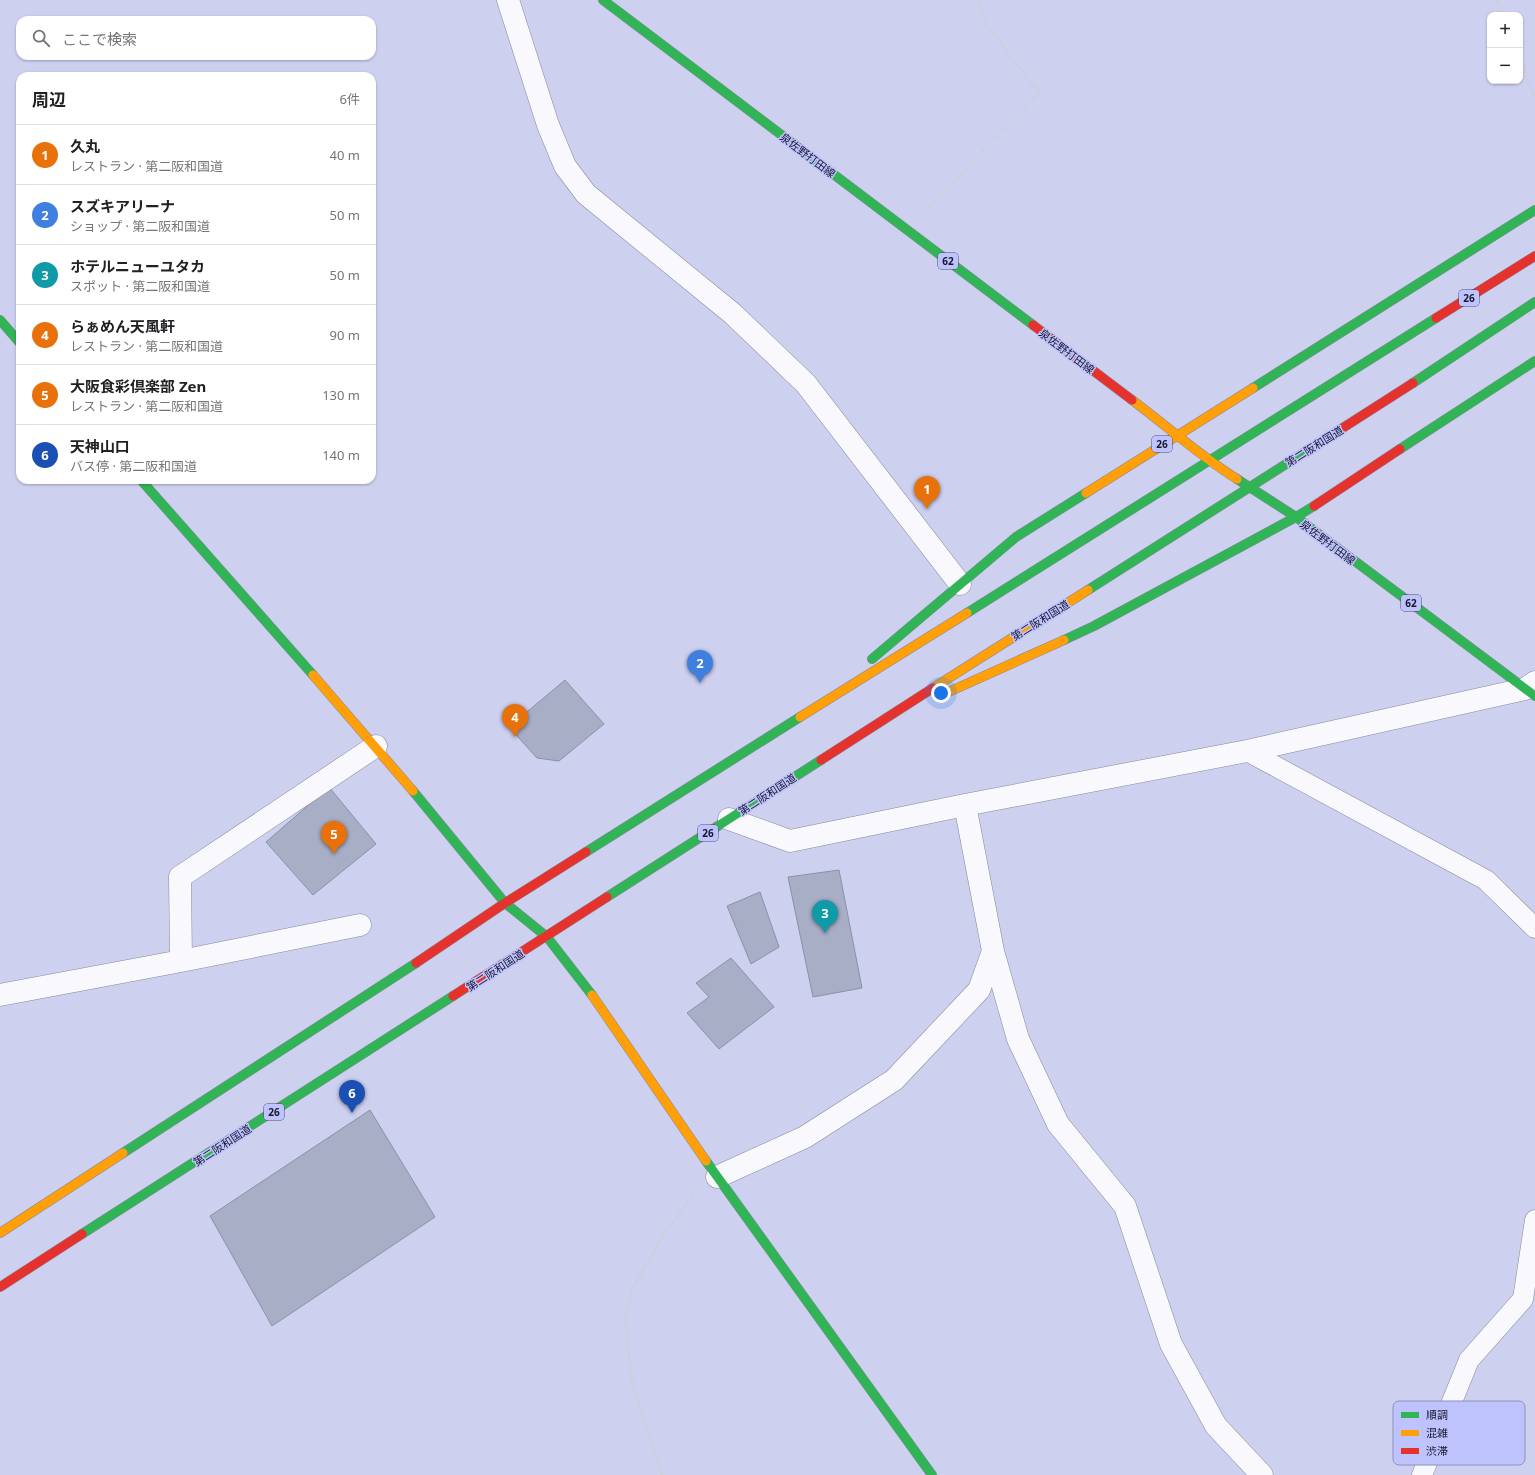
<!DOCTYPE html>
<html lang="ja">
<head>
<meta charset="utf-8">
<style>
	body { margin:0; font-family:"Noto Sans","Noto Sans JP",sans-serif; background:#f6f6f6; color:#202124 }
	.controls { position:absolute; right:12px; top:12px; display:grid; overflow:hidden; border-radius:8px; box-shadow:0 1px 3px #0004 }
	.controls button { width:36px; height:36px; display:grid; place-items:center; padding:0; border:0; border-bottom:1px solid #e0e0e0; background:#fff; color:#202124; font:20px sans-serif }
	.you { position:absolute; left:941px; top:693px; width:14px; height:14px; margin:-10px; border:3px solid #fff; border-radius:50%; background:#1a73e8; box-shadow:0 0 0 6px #1a73e833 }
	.badge { display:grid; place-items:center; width:26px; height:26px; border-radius:50%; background:#0f766e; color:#fff; font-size:13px; font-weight:700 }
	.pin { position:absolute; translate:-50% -33px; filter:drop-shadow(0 1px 2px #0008) }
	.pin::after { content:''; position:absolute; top:21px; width:14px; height:12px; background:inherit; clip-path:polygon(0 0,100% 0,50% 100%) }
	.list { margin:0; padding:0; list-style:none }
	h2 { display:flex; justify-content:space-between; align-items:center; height:52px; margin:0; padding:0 16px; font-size:17px }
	h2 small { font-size:13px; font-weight:400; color:#757577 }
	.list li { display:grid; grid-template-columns:26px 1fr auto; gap:12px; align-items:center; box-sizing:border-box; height:60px; padding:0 16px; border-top:1px solid #e0e0e0 }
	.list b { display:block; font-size:15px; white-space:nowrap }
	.list p { margin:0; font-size:13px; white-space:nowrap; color:#757577 }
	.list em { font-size:13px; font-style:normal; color:#757577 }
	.icon { flex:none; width:22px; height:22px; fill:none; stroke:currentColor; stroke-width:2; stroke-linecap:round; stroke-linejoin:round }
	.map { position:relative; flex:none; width:1535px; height:1475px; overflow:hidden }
	.search { position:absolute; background:#fff; box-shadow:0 1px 3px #0004; left:16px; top:16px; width:360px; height:44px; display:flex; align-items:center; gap:10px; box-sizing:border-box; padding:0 14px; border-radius:12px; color:#757577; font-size:15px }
	.panel { position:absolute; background:#fff; box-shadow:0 1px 3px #0004; left:16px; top:72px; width:360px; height:412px; border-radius:12px }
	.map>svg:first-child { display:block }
</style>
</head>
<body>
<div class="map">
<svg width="1535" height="1475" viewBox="0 0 1535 1475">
	<rect width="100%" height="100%" fill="#cdd0ef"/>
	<path fill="#a7aec5" stroke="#8b91a9" d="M565 680 604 724 559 761 537 758 509 727Z
		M329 787 376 844 313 895 266 842Z
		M839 870 862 988 813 997 788 877Z
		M760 892 779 947 751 964 727 906Z
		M731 958 774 1007 719 1049 687 1013 709 997 696 983Z
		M370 1110 435 1217 272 1326 210 1216Z"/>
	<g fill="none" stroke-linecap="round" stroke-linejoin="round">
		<g stroke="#87889f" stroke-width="21">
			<path id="lane" d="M1247 751 1486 880 1535 928
				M1422 1475 1469 1360 1523 1299 1535 1220"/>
		</g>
		<g stroke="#87889f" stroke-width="23">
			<path id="street" d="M508 0 548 125 565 166 586 194 733 314 806 384 960 584
				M729 819 790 841 965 805
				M993 951 1018 1039 1058 1124 1125 1206 1171 1344 1216 1426 1262 1475
				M181 961 360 925
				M0 995 181 961 180 877 376 746
				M717 1177 805 1137 894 1080 979 990 993 951 965 805 1247 751 1525 689 1535 682"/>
		</g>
		<g stroke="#87889f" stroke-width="10">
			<path id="fast" d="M603 0 1033 325
				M0 320 20 343
				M1413 383 1535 302
				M1253 388 1535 210
				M1400 449 1535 361
				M1237 479 1296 517 1535 696
				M141 480 313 675
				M1088 590 1327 438
				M967 613 1436 318
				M1064 640 1094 626 1296 517 1314 506
				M872 659 1016 537 1086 493
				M413 791 505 903 547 937 592 995
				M586 852 800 717
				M607 897 821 760
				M123 1153 416 963
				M706 1161 932 1475
				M82 1234 453 996"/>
		</g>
		<g stroke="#87889f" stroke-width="10">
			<path id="slow" d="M1132 400C1167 426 1200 456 1237 479
				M1086 493 1253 388
				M313 675 413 791
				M933 688 1088 590
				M944 694 1064 640
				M800 717 967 613
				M592 995 706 1161
				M0 1233 123 1153"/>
		</g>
		<g stroke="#87889f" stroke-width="10">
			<path id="jam" d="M1436 318 1535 256
				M1033 325 1132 400
				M1327 438 1413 383
				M1314 506 1400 449
				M821 760 933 688
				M416 963 505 903 586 852
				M453 996 607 897
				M0 1287 82 1234"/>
		</g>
		<path stroke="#ceced7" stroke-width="2.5" stroke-dasharray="2 2" stroke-linecap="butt" d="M1497 0 1504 15
			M1520 56 1535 98
			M926 209 1039 93 986 24 978 0
			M662 1475 631 1378 626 1319 632 1289 666 1231 694 1194"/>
		<use href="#lane" stroke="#f8f8fd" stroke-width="20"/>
		<use href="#street" stroke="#f8f8fd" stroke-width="22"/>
		<use href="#fast" stroke="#30b455" stroke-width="9"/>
		<use href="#slow" stroke="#ff9f0a" stroke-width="9"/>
		<use href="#jam" stroke="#e5322d" stroke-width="9"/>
	</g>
	<g text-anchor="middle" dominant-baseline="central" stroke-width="3" stroke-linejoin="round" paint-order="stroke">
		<g fill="#bfc3fd" stroke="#4a4b6b" stroke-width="1">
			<rect x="938" y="253" width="20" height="16" rx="3"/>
			<rect x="1459" y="290" width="20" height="16" rx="3"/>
			<rect x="1152" y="436" width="20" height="16" rx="3"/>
			<rect x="1401" y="595" width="20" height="16" rx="3"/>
			<rect x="698" y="825" width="20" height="16" rx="3"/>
			<rect x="264" y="1104" width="20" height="16" rx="3"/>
		</g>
		<g font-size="10" font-weight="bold" fill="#18182d">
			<text x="948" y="261">62</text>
			<text x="1469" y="298">26</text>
			<text x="1162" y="444">26</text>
			<text x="1411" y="603">62</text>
			<text x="708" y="833">26</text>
			<text x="274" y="1112">26</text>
		</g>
		<g font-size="11" fill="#18182d" stroke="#bfc3fd">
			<text transform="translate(808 155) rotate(37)">泉佐野打田線</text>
			<text transform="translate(1067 351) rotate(37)">泉佐野打田線</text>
			<text transform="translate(1314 446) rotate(-32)">第二阪和国道</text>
			<text transform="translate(1328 542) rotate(37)">泉佐野打田線</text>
			<text transform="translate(1040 620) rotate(-32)">第二阪和国道</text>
			<text transform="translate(767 794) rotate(-33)">第二阪和国道</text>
			<text transform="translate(495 970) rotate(-33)">第二阪和国道</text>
			<text transform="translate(222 1145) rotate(-33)">第二阪和国道</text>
		</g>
	</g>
	<rect x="1393" y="1401" width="132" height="64" rx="6" fill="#bfc3fd" stroke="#8d90bf" stroke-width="1"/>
	<rect x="1401" y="1412" width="18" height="6" fill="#30b455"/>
	<rect x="1401" y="1430" width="18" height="6" fill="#ff9f0a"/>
	<rect x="1401" y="1448" width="18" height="6" fill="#e5322d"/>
	<g font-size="11" fill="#18182d">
		<text x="1426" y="1419">順調</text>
		<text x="1426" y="1437">混雑</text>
		<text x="1426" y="1455">渋滞</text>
	</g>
</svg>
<div class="controls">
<button>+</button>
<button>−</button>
</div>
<div class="you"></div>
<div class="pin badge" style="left:927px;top:509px;background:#e8710a">1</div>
<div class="pin badge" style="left:700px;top:683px;background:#3f7fe0">2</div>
<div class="pin badge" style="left:825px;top:933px;background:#0f9aa8">3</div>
<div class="pin badge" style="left:515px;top:737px;background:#e8710a">4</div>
<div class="pin badge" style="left:334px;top:854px;background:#e8710a">5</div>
<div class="pin badge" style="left:352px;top:1113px;background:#1a4fb4">6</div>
<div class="search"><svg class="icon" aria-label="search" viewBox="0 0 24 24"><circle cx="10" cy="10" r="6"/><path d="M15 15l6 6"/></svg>ここで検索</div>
<section class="panel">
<h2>周辺<small>6件</small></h2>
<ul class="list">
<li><span class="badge" style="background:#e8710a">1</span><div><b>久丸</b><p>レストラン · 第二阪和国道</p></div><em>40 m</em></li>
<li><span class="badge" style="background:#3f7fe0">2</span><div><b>スズキアリーナ</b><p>ショップ · 第二阪和国道</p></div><em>50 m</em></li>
<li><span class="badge" style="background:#0f9aa8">3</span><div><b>ホテルニューユタカ</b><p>スポット · 第二阪和国道</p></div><em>50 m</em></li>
<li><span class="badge" style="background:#e8710a">4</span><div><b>らぁめん天風軒</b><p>レストラン · 第二阪和国道</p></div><em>90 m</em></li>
<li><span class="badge" style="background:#e8710a">5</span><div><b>大阪食彩倶楽部 Zen</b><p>レストラン · 第二阪和国道</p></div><em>130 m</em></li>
<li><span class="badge" style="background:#1a4fb4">6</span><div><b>天神山口</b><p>バス停 · 第二阪和国道</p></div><em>140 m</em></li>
</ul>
</section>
</div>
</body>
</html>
